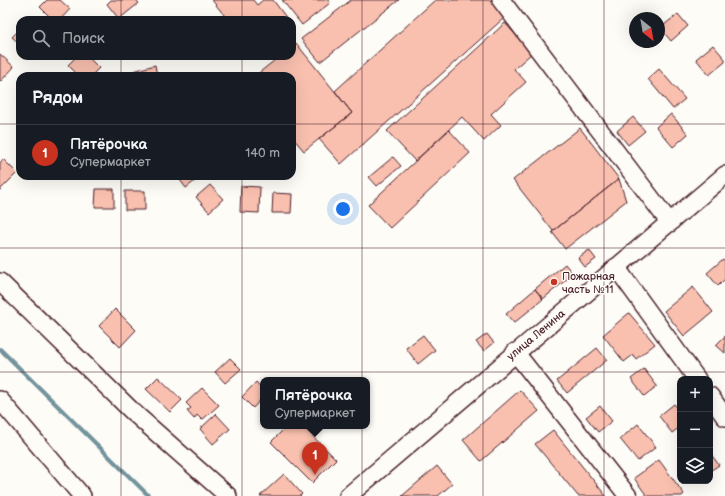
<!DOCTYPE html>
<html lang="ru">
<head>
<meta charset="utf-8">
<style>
	body { margin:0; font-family:"Balsamiq Sans",sans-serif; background:#242831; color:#f1f3f6 }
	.controls { position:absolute; right:12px; bottom:12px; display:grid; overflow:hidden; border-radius:8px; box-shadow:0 4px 16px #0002 }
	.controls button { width:36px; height:36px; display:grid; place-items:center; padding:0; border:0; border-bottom:1px solid #363941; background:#171b24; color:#f1f3f6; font:20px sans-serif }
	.compass { position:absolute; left:629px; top:12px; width:36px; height:36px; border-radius:50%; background:#171b24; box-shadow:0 4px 16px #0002; rotate:149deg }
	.you { position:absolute; left:343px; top:209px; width:14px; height:14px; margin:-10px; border:3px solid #fff; border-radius:50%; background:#1a73e8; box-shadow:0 0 0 6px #1a73e833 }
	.badge { display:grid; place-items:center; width:26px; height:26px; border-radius:50%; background:#c8321e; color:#fff; font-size:13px; font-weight:700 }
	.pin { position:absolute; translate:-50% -33px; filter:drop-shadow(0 1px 2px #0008) }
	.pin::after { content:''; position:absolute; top:21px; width:14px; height:12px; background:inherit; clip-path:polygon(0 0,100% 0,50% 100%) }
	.popup { position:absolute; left:260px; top:377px; width:110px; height:52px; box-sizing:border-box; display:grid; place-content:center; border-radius:8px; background:#171b24; filter:drop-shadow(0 1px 3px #0005); font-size:13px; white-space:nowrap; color:#9ea1a6 }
	.popup b { font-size:15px; color:#f1f3f6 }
	.popup::after { content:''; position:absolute; left:50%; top:100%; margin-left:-8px; border:8px solid transparent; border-top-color:#171b24 }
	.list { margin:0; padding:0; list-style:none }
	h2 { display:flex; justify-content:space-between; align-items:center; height:52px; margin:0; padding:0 16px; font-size:17px }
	h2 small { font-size:13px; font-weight:400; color:#9ea1a6 }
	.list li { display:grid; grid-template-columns:26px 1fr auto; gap:12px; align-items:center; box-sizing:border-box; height:56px; padding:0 16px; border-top:1px solid #363941 }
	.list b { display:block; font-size:15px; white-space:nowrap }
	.list p { margin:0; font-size:13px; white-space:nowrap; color:#9ea1a6 }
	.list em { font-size:13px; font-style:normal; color:#9ea1a6 }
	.icon { flex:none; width:22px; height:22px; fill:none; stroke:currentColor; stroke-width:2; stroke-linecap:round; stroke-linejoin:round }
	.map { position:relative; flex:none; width:725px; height:496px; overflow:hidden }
	.search { position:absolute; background:#171b24; box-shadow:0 4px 16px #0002; left:16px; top:16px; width:280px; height:44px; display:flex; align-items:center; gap:10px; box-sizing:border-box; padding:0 14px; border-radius:12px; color:#9ea1a6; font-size:15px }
	.panel { position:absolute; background:#171b24; box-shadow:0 4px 16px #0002; left:16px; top:72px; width:280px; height:108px; border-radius:12px }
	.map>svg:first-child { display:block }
</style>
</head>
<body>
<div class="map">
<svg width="725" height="496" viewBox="0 0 725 496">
	<rect width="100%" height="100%" fill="#fdfcf7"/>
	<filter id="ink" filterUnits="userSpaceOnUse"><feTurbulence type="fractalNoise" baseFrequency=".025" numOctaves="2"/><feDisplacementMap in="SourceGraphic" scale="8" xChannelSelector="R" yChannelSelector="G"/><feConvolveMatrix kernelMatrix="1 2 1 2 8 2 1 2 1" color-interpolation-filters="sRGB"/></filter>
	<g filter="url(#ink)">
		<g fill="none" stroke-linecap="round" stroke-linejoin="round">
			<path stroke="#73939c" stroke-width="4" d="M0 349 149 496"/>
		</g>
		<path fill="#f9c0af" stroke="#4a1f2b" d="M47 0H60L70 9 60 20H53L40 7Z
			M111 0H136L139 3 119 19 107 4Z
			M212 0H253L257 5 263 0H273L288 20H228Z
			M282 0H328L330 3 302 25Z
			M351 0H399L320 62 301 39Z
			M435 0H491L504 18 341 164 319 139 352 113 335 91Z
			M678 14 688 26 671 41 660 28Z
			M505 23 532 53 514 69 526 82 491 114 501 125 484 141 462 117 415 161 387 131Z
			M20 29V44L12 37Z
			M296 43 352 113 304 151 292 137V76H255L280 56H292V46Z
			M713 45 725 59V62L709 75 696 59Z
			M0 54 14 67 1 81 0 80Z
			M77 56H87L99 68 91 76H79L68 65Z
			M155 65 157 76H131L130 72Z
			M659 69 685 99 673 109 648 79Z
			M671 114 688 134 673 147 656 127Z
			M633 117 645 131 628 145 617 131Z
			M580 128 619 179 553 231 513 180Z
			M449 130 470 153 390 228 368 205Z
			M393 157 401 166 377 186 369 177Z
			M3 159 17 173 0 190V163Z
			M177 176H201L186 188Z
			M619 179 626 201 565 249 552 232Z
			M210 185 223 199 209 212 196 197Z
			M241 186 260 187 259 213 240 212Z
			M96 189H114V207H95Z
			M125 191H145V210H125Z
			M273 193 292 194 291 213H272Z
			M589 250 596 259 585 267 578 258Z
			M723 259 725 261V279L718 286 707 273Z
			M565 264 573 274 543 299 535 289Z
			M693 287 713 312 684 336 664 311Z
			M535 289 543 299 514 323 506 314Z
			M115 309 136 330 120 347 99 326Z
			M629 313 655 344 636 359 633 355 624 362 603 335Z
			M487 334 494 343 484 351 476 342Z
			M423 335 435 350 418 364 406 348Z
			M725 336V353L716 345Z
			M597 348 607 360 567 393 557 381Z
			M230 358 241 369 225 383 215 372Z
			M644 369 657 386 644 396 631 379Z
			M158 377 182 400 170 412 146 389Z
			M256 382 263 390V397L253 408 242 397Z
			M202 388 219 405 202 420 197 415 194 419 187 411 191 408 186 403Z
			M520 390 539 411 481 461 463 440Z
			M674 404 680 411V427L672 433 659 416Z
			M600 406 612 421 598 432 586 417Z
			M216 414 230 429 213 444 200 429Z
			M638 424 656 447 638 461 620 439Z
			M287 426H302L336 459 312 483 271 442Z
			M553 430 606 496H578L535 444Z
			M710 453 719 465 710 471Z
			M659 460 684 494 682 496H647L634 478Z
			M437 466 452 484 438 496H402Z
			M284 474 302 494 300 496H260Z"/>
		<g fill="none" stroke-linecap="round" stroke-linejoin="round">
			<g stroke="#4a1f2b" stroke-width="20">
				<path id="minor" d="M501 0 670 223
					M616 267 697 379
					M0 282 133 412 228 496
					M515 352 628 496
					M710 396 725 417
					M0 400 82 496
					M348 496 725 175"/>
			</g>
			<use href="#minor" stroke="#fdfcf7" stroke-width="17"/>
		</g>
	</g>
	<path fill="none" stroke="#4a1f2b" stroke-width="1" stroke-opacity="0.55" d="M121 0V20M242 0V20M362 0V496M483 0V496M604 0V496M121 56V76M242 56V76M0 124H20M292 124H725M121 176V496M242 176V496M0 248H725M0 372H725"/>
	<circle fill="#c8321e" stroke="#fdfcf7" stroke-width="1.5" cx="554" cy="282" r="4"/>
	<g text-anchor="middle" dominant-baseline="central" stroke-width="3" stroke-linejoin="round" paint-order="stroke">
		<g font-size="11" fill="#4a1f2b" stroke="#fdfcf7" text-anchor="start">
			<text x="562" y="276">Пожарная<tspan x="562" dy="13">часть №11</tspan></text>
		</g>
		<g font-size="11" fill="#4a1f2b" stroke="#fdfcf7">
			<text transform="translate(536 335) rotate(-40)">улица Ленина</text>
		</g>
	</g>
</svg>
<div class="controls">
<button>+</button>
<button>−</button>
<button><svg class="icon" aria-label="layers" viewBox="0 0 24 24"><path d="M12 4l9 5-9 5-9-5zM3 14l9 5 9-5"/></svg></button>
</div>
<svg class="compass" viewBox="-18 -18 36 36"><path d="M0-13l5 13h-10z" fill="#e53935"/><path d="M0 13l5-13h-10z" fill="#9ea1a6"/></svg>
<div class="you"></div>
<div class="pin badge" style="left:315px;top:475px">1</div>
<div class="popup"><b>Пятёрочка</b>Супермаркет</div>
<div class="search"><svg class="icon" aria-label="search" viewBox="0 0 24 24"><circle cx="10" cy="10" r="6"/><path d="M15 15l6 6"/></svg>Поиск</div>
<section class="panel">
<h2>Рядом<small></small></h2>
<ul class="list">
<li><span class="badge">1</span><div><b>Пятёрочка</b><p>Супермаркет</p></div><em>140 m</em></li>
</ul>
</section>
</div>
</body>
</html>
